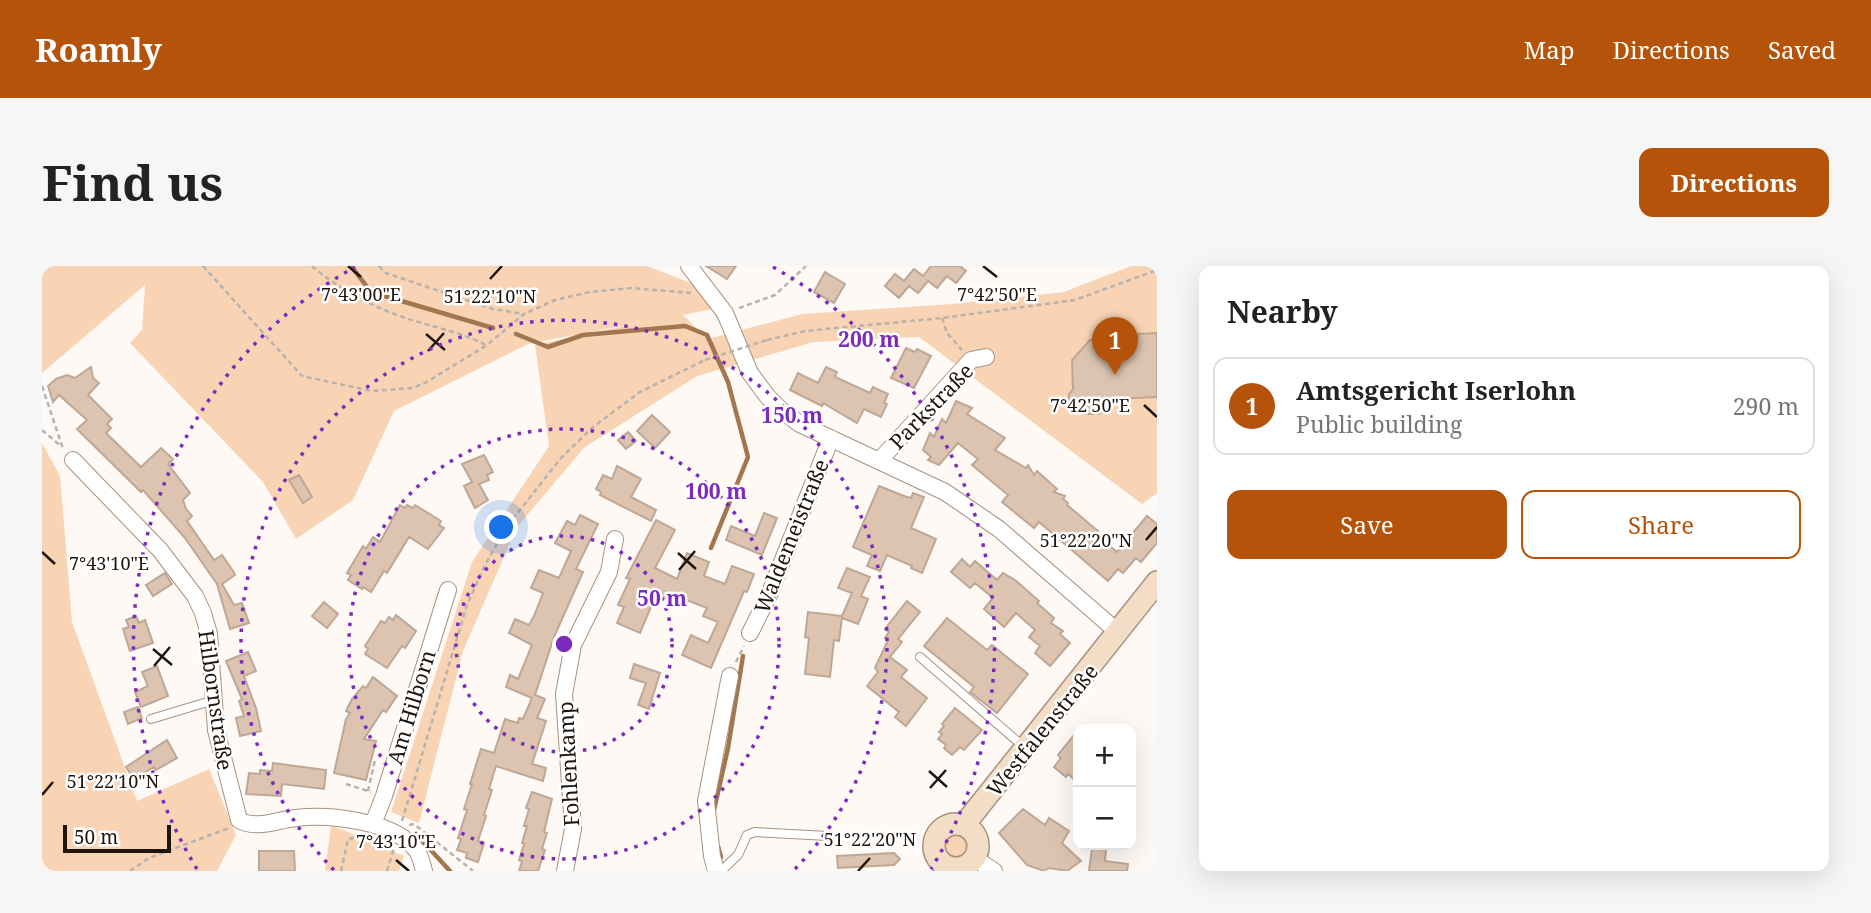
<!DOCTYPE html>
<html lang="en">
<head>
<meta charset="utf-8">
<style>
	body { margin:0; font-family:"Noto Serif",serif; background:#f6f6f6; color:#222 }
	.controls { position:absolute; right:21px; bottom:21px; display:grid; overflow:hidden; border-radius:14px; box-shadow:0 7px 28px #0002 }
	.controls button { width:63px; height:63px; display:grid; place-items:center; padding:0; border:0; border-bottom:2px solid #e0e0e0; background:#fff; color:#222; font:35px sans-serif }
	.scale { position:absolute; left:21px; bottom:18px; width:108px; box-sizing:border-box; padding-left:7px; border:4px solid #1e150e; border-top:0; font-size:19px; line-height:24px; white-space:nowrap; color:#1e150e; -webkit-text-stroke:5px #fff; paint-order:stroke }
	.you { position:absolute; left:460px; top:262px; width:24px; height:24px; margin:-18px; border:5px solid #fff; border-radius:50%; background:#1a73e8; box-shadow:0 0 0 10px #1a73e833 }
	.badge { display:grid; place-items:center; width:46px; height:46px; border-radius:50%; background:#b45309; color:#fff; font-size:23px; font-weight:700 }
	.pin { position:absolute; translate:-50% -58px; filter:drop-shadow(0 2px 4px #0008) }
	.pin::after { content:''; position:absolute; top:37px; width:24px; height:21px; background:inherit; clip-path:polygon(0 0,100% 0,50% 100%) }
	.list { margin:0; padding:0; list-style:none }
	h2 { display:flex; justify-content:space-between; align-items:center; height:91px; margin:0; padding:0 28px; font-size:30px }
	h2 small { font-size:23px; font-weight:400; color:#767676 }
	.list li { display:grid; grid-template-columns:46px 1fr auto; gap:21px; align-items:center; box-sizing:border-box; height:98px; margin:0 14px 14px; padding:0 14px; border:2px solid #e0e0e0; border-radius:14px }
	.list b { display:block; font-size:26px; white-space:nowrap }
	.list p { margin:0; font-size:23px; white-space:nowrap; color:#767676 }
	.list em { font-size:23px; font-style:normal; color:#767676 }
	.actions { display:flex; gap:14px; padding:21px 28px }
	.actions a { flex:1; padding:16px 0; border:2px solid #b45309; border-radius:14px; text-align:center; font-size:24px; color:#b45309 }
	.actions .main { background:#b45309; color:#fff }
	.map { position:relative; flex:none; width:1115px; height:605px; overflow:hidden; border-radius:14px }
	header { display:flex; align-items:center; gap:42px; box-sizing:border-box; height:98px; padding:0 35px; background:#b45309; color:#fff }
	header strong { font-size:33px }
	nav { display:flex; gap:38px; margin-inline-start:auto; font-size:24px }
	.intro { display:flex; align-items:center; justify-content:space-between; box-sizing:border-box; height:168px; padding:0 42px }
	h1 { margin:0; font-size:49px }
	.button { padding:18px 32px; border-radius:14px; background:#b45309; color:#fff; font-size:24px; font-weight:700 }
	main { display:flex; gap:42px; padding:0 42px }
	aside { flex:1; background:#fff; border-radius:14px; box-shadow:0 7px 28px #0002 }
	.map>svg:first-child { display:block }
</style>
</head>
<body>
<header>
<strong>Roamly</strong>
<nav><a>Map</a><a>Directions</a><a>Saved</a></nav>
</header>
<div class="intro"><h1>Find us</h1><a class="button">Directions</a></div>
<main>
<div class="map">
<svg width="1115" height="605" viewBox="0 0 1115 605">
	<rect width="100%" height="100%" fill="#fef9f5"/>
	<path fill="#f8d4b5" d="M0 0H605L651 18 670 43 641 49 666 73 760 48 910 38 1022 26 1089 0H1115V227L1100 238 877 71 772 76 655 110 543 181 475 261 421 385 377 557 349 546 430 296 507 180 493 79 611 54 486 78 352 145 311 234 254 273 221 216 88 77 100 64 103 19 0 107Z
		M0 177 18 210 30 356 95 535 167 503 194 569 175 605H0Z
		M289 559 362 590 357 605H283Z
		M903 580a11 11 0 1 1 22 0a11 11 0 1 1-22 0Z"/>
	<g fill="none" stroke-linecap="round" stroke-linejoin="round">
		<path stroke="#a2764e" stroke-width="4.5" d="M309 0 329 26 451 62
			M474 68 506 81 541 69 643 60 665 69 686 116 706 191 669 282
			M672 544 686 482 701 390
			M374 568 408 605
			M676 580 679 591"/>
	</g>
	<path fill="#dcc4b0" stroke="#bea794" stroke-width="2" d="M664 0H694L685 13Z
		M889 0H918L924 5 914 17 905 10 895 22 886 15 876 27 867 20 857 32 843 20 853 8 862 15 872 3 881 10Z
		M783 6 803 18 792 37 772 26Z
		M1115 67V131L1071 133 1057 148H1042L1027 136V128L1031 123 1030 94 1048 74 1096 71V68Z
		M864 82 873 86 875 83 889 90 872 122 849 112Z
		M49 101 51 112 57 117 46 129 70 153 65 158 69 162 64 167 99 201 119 182 131 193 126 198 148 227 141 234 144 243 150 250 145 255 172 294 180 289 191 305 193 309 180 318 192 339 200 337 207 357 188 363 175 318 143 272 101 224 99 226 35 163 45 154 17 129 11 136 6 120 14 113 25 109 33 112Z
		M784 101 795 106 793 111 828 127 831 121 846 128 842 137 845 138 839 151 822 143 815 157 781 137 780 140 748 124 756 107 776 117Z
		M914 135 930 142 925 148 963 172 953 184 984 202 986 199 992 209 995 205 1015 223 1012 226 1023 230 1021 233 1026 237 1025 239 1056 265 1053 268 1075 286 1105 250 1115 258V277L1099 296 1094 292 1081 307 1076 303 1066 315 997 256 992 262 960 236 966 229 930 199 936 193 916 177 897 199 886 194 889 191 881 184 888 167 892 171 900 153 904 157Z
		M610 149 628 166 613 182 595 165Z
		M586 166 594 175 584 183 576 174Z
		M442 189 451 206 445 209 447 214 437 218 446 234 433 242 422 220 430 216 420 198Z
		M575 200 599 213 589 231 614 244 609 255 558 229 559 226 554 223 561 209 570 213Z
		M257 209 270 231 261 237 247 214Z
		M837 220 862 230 869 232 871 227 882 231 869 262 894 273 880 307 869 302 870 300 845 289 838 305 825 300 830 289 811 281Z
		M358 239 363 242 365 239 371 242 373 239 399 255 397 259 402 262 386 283 367 271 345 307 342 305 329 326 321 321 320 323 306 314 309 309 305 307 321 280 324 283 331 271 338 276Z
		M722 247 735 252 720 289 684 274 689 260 713 270Z
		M538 249 556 258 534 303 541 306 512 371 493 429 503 433 495 452 504 455 490 498 504 502 501 515 454 500 447 523 450 524 442 549 444 550 436 575 442 577 436 596 424 592 425 587 415 584 419 573 416 572 425 544 422 543 430 518H428L439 483 452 487 463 453 476 457 477 452 481 453 490 432 464 421 468 409 476 413 490 379 467 367 473 353 487 359 492 350 501 327 489 322 497 304 517 312 529 285 513 277 525 255 533 259Z
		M614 254 633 264 613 302 635 313 645 287 667 296 662 310 683 318 690 300 712 308 705 326 702 325 669 402 640 389 649 369 666 377 676 356 661 350 665 342 624 326V332L613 331 598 367 575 357 582 341 576 339 588 313 584 312Z
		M920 293 928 301 933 295 955 314 961 307 973 314 997 335 995 337 1012 352 1009 357 1021 365 1018 368 1028 377 1008 400 993 387 998 380 987 371 993 364 974 347 962 361 942 343 951 332 933 317 928 322 909 306Z
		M805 302 828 311 819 330 826 333 816 358 800 352 797 375 792 374 788 411 763 408 767 372 763 371 766 346 800 350 810 327 796 322Z
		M123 307 130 318 111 330 104 319Z
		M865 335 878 346 856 373 860 376 848 391 865 404 859 411 885 432 864 460 853 451 857 446 825 420 836 406 833 402 846 374 843 372 847 366 843 363Z
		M282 336 296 348 285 362 270 350Z
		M354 349 374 365 363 382 360 380 345 402 323 388 326 383 323 380 339 355 343 357 347 351 351 354Z
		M94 350 97 357 103 354 111 377 88 385 81 363 87 361 84 354Z
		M905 352 945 384 950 379 986 408 955 447 928 426 932 421 882 380Z
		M206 386 214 405 202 410 214 442 219 465 198 470 194 452 202 450 197 435 200 433 184 395Z
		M592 398 618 407 607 443 596 439 604 417 588 412Z
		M115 400 126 430 99 441 93 426 106 420 100 406Z
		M331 411 355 430 344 446 341 444 322 473 334 475 324 514 292 507 304 453 308 447 304 445 310 433 321 420 324 422Z
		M96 441 100 452 86 458 82 446Z
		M913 442 940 464 922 484 918 481 910 489 902 482 904 479 896 473 900 468 897 466 902 460 900 458Z
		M1036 464V517L1026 508 1024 511 1012 501 1019 492 1016 489Z
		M125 474 135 492 114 504 112 501 92 513 84 501Z
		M231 497 284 504 282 523 240 518 239 530 204 528 207 507 218 508V504L230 505Z
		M490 526 510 533 502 566 505 567 500 583 503 584 496 605H477L480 595 477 594 482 578 480 577 485 560H482L487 543 484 542Z
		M981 543 1003 559 1007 552 1027 565 1020 577 1039 595 1025 605 1007 602 1002 605 985 599 957 567Z
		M1050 582 1064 584 1063 595 1086 598 1085 605H1047Z
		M217 585H252L253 605H217Z
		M852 587 858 593 852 599 796 602 795 590Z"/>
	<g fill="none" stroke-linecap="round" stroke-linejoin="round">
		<g stroke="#a8927f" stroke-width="10">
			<path id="lane" d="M878 391 982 481
				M109 453 172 434
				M679 605 696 589 705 569 713 566 786 570"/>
		</g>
		<g stroke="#a8927f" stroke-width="18">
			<path id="street" d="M647 0 683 47 708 107 725 130 740 145 758 158 903 226 957 263 1077 367
				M31 194 118 284 153 330 161 347 167 368 174 464 197 554C215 564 234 554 254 552 288 548 354 555 375 585 379 591 380 598 382 605
				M837 195 929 94 944 91
				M708 367 727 329 789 172
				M331 558 342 530 406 324
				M932 592 952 605
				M523 605 531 563 522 428 531 379 567 306 573 273
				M674 605 670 590 664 535 688 410"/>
		</g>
		<g stroke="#a8927f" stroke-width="24">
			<path id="secondary" d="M892 580a22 22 0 1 1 44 0a22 22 0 1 1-44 0Z
				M922 559 1115 316"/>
		</g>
		<path stroke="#b8b2ad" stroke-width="2.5" stroke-dasharray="5 3.5" stroke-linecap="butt" d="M161 0 260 110 330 125 370 122 383 117 445 79 482 48 513 34 548 26 589 22 650 27
			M270 0C292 19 318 34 345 45 377 59 413 63 444 79
			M337 0 344 7 451 43 482 48
			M697 42 733 29 764 0
			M900 52 905 67 920 84
			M725 74 763 65 900 52 1033 34 1115 4
			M0 120 21 183
			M0 164 19 180
			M694 396 702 380
			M304 518 329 526
			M326 525 333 494
			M360 555 425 339 442 301 463 263 519 192 551 161 598 126 663 94
			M367 559 372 558 431 605
			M88 605 107 592 187 562
			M299 605 306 573 319 571
			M345 605 352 582"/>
		<use href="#lane" stroke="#fff" stroke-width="8"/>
		<use href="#street" stroke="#fff" stroke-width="16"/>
		<use href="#secondary" stroke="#f4ddc6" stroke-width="21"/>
		<path stroke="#b8b2ad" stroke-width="2.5" stroke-dasharray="5 3.5" stroke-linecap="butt" d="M663 94 725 74"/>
	</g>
	<path fill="none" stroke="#1e150e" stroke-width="2.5" d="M306 0 319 11M941 0 955 11M448 13 460 0M384 68 403 84M386 85 402 67M1102 139 1115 151M1104 274 1115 261M0 286 13 298M636 287 654 303M637 304 653 285M111 383 130 399M112 400 128 381M887 505 905 521M888 522 904 504M0 529 11 516M354 594 367 605M816 605 828 592"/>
	<g fill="none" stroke="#7b2cbf" stroke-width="3.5" stroke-dasharray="3.5 7">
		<circle cx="522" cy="378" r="108"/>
		<circle cx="522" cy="378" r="215"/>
		<path d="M292 604A323 323 0 1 1 752 604"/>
		<path d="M155 603A431 431 0 0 1 313 1M731 1A431 431 0 0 1 889 603"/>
	</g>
	<g text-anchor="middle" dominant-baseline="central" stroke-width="5" stroke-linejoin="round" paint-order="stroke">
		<g font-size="21" fill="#1e150e" stroke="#fff">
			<text transform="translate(889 140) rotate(-46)">Parkstraße</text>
			<text transform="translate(749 270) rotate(-68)">Waldemeistraße</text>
			<text transform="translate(174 434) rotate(82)">Hilbornstraße</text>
			<text transform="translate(369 441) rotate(-73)">Am Hilborn</text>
			<text transform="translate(1000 464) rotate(-51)">Westfalenstraße</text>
			<text transform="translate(526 498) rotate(-93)">Fohlenkamp</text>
		</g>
	</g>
	<g font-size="18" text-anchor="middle" fill="#1e150e" stroke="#fff" stroke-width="5" stroke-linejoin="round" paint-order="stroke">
		<text x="319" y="35">7°43'00"E</text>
		<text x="955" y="35">7°42'50"E</text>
		<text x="448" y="37">51°22'10"N</text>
		<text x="1048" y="146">7°42'50"E</text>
		<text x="1044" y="281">51°22'20"N</text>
		<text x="67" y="304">7°43'10"E</text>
		<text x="71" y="522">51°22'10"N</text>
		<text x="828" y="580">51°22'20"N</text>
		<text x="354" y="582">7°43'10"E</text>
	</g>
	<circle cx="522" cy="378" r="10" fill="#7b2cbf" stroke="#fff" stroke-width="3.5"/>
	<g font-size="21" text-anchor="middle" font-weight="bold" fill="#7b2cbf" stroke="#fff" stroke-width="5" stroke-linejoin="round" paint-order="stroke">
		<text x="827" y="81">200 m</text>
		<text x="750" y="157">150 m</text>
		<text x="674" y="233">100 m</text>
		<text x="620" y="340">50 m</text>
	</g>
</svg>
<div class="controls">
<button>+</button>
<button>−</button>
</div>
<div class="scale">50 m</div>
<div class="you"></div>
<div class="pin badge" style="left:1073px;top:109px">1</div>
</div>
<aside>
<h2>Nearby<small></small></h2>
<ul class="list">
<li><span class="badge">1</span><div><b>Amtsgericht Iserlohn</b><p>Public building</p></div><em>290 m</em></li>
</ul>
<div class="actions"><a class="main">Save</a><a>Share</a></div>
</aside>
</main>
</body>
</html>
